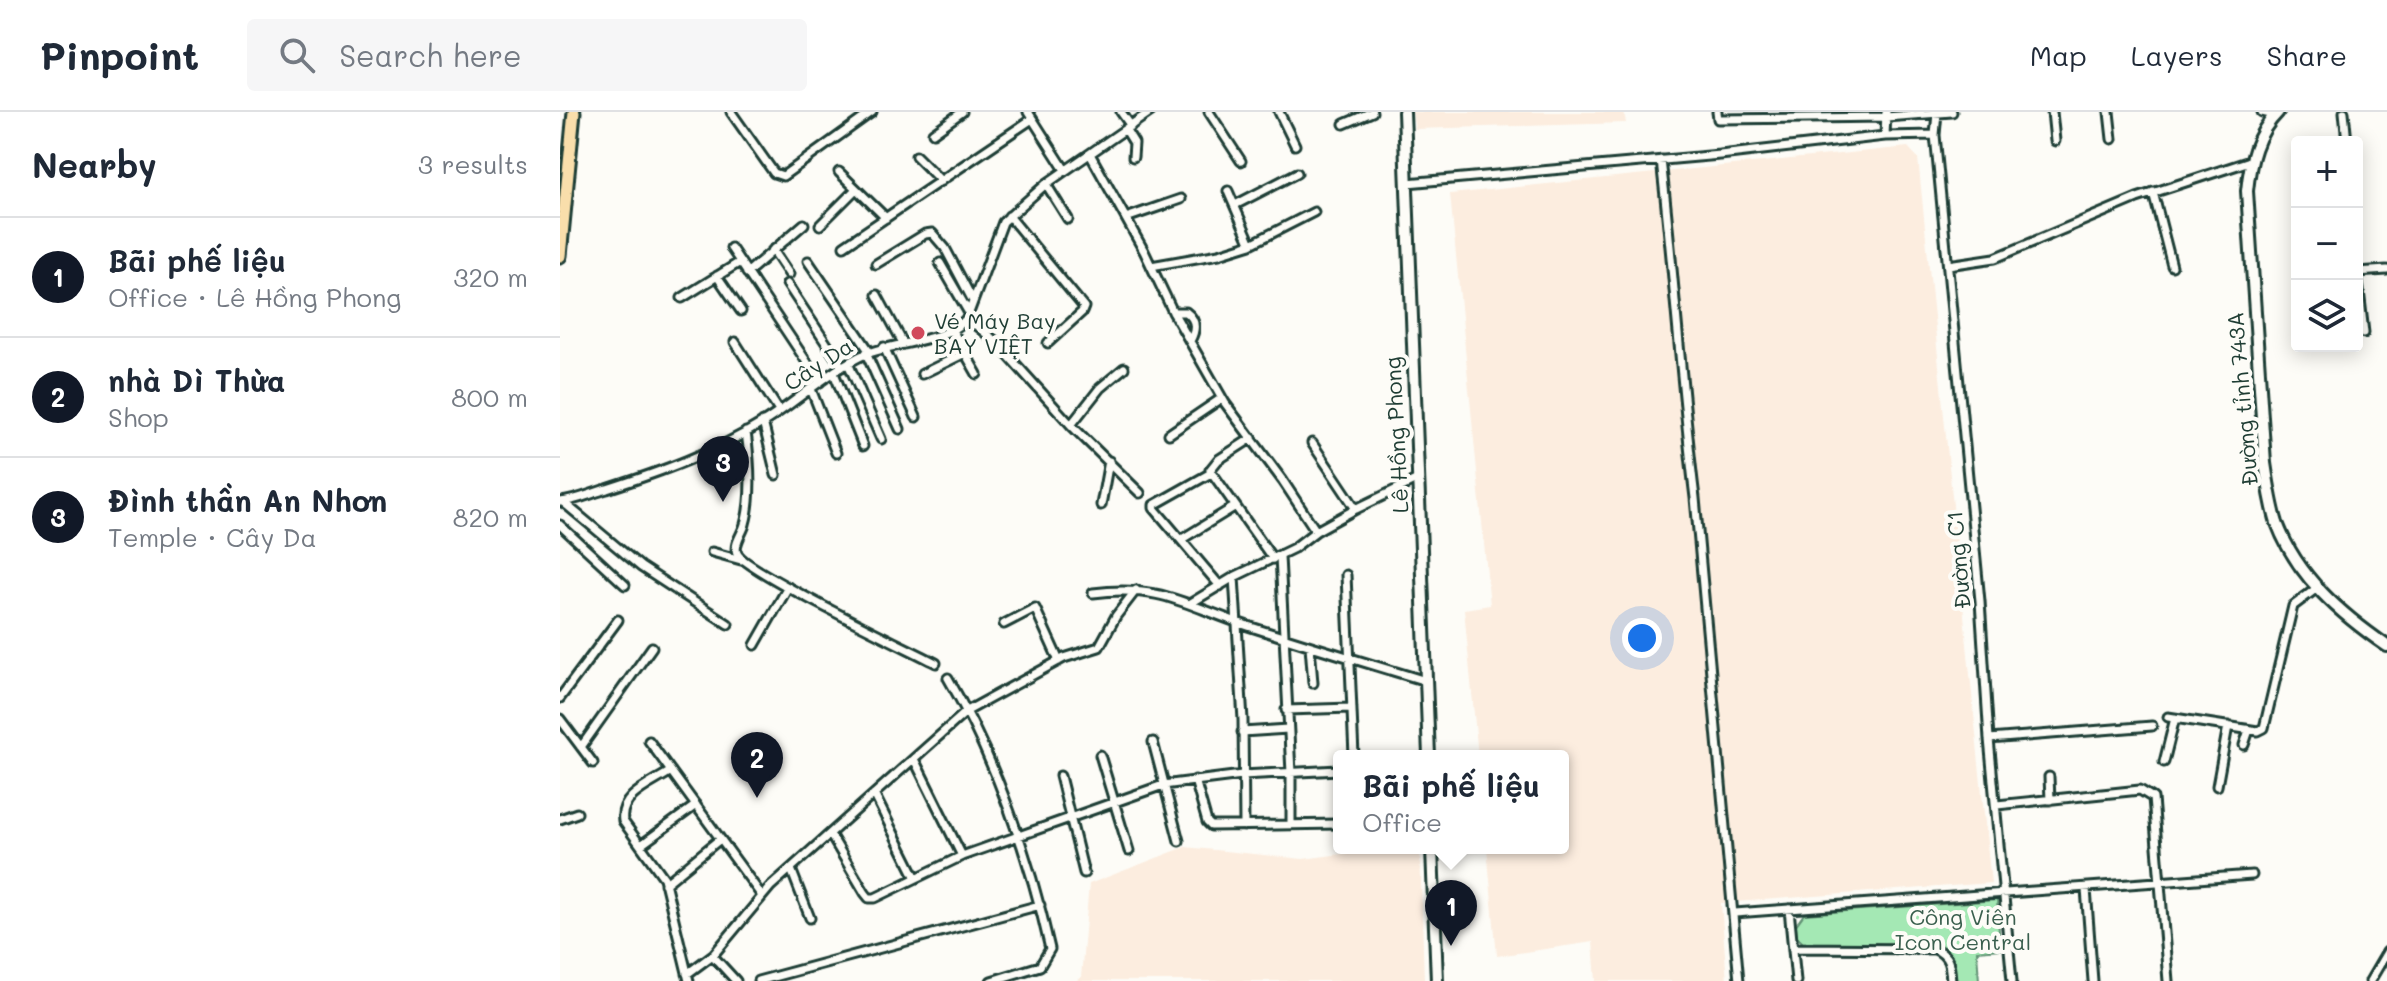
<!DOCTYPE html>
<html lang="en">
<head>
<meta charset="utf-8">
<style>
	body { margin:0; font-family:Mali,sans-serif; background:#f6f6f7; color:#1f2937 }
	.controls { position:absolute; right:24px; top:24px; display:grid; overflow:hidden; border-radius:8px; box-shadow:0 4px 20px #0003 }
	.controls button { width:72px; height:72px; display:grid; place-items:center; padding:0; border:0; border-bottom:2px solid #e0e1e3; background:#fff; color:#1f2937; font:40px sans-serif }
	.you { position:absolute; left:1082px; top:526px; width:28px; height:28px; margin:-20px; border:6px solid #fff; border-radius:50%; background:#1a73e8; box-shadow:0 0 0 12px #1a73e833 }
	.badge { display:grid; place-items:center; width:52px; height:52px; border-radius:50%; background:#111827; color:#fff; font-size:26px; font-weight:700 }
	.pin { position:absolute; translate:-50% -66px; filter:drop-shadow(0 2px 4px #0008) }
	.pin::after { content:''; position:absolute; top:42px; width:28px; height:24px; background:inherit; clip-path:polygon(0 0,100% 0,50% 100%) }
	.popup { position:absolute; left:773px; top:638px; width:236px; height:104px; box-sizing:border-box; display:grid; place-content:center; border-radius:8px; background:#fff; filter:drop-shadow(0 2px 6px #0005); font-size:26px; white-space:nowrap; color:#747a83 }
	.popup b { font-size:30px; color:#1f2937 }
	.popup::after { content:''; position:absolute; left:50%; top:100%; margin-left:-16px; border:16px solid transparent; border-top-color:#fff }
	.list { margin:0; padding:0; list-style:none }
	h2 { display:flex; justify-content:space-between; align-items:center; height:104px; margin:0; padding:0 32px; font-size:34px }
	h2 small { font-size:26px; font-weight:400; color:#747a83 }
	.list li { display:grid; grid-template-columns:52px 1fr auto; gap:24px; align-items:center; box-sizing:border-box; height:120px; padding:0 32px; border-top:2px solid #e0e1e3 }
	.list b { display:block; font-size:30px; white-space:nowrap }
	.list p { margin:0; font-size:26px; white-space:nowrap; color:#747a83 }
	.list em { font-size:26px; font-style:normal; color:#747a83 }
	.icon { flex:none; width:44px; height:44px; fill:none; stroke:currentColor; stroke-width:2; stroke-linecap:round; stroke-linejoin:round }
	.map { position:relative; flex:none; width:1827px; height:869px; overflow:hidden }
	header { display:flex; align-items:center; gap:48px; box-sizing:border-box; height:112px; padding:0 40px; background:#fff; border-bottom:2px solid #e0e1e3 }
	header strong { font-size:38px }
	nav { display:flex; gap:44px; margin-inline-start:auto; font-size:28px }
	.search { width:560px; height:72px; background:#f6f6f7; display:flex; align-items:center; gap:20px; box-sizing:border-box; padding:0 28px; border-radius:8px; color:#747a83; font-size:30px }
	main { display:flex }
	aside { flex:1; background:#fff }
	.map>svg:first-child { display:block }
</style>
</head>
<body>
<header>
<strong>Pinpoint</strong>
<div class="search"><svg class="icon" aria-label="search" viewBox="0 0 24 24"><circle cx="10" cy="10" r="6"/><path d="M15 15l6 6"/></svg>Search here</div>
<nav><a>Map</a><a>Layers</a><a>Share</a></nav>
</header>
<main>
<aside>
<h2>Nearby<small>3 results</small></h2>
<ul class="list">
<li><span class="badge">1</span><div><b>Bãi phế liệu</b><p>Office · Lê Hồng Phong</p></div><em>320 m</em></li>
<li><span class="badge">2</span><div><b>nhà Dì Thừa</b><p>Shop</p></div><em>800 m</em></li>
<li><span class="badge">3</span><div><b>Đình thần An Nhơn</b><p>Temple · Cây Da</p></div><em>820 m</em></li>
</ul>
</aside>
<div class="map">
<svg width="1827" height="869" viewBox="0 0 1827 869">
	<rect width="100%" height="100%" fill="#fdfcf7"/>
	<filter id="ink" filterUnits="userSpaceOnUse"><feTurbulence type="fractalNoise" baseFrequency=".0125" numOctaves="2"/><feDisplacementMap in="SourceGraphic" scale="16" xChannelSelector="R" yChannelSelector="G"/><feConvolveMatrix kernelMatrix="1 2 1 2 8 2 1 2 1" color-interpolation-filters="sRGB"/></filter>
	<g filter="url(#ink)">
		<path fill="#fceddf" d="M852 0H1064L1066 11 855 17Z
			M1348 35 1358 46 1431 771 1161 791 1167 869H1036L1033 830 937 844 927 736H1003V644H918L904 497 930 493 890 82Z
			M625 735 743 747 827 736H860L864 869H516L521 865 529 772Z"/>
		<path fill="#a4e8b4" stroke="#629274" stroke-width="2" d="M1437 788 1440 837 1417 839 1419 869H1395C1394 850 1394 840 1375 832H1244L1237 825 1236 813 1244 802Z"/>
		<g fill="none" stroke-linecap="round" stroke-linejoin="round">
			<g stroke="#1f3d34" stroke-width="13">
				<path id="minor" d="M171 0 214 61 223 64 312 0
					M468 0 505 58
					M561 0 571 14
					M649 0 681 49
					M719 0 735 33
					M1157 0 1158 7 1326 5 1392 0
					M1492 0 1495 29
					M1549 0 1552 27
					M1702 0 1715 3
					M1784 0 1787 30
					M1377 1 1375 23 1420 489 1429 627 1452 869
					M784 12 812 0
					M566 18 574 31 573 45
					M373 21 402 0
					M1325 24 1326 0
					M530 42 584 139 613 200 665 291 723 369 756 419
					M356 44 381 69
					M1101 48C1114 161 1121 274 1135 386L1179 869
					M279 60 326 106
					M847 71 1160 43 1325 24 1375 23
					M486 72 508 107
					M1593 80 1612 154
					M675 93 737 61
					M449 104 524 195 522 200 488 231
					M566 106 621 87
					M260 113 296 77
					M691 132 754 100
					M284 134 472 7
					M171 136 260 270
					M213 138 229 162
					M248 149 310 240
					M380 151 409 201
					M316 152 365 122 372 121 385 136 413 189
					M1388 153 1435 146 1577 86 1690 49
					M591 154 659 142 691 132 668 79
					M1797 160 1827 158
					M187 161 244 112
					M1797 161 1804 221
					M157 164 181 199
					M227 172 282 255
					M317 183 343 231
					M122 186 180 150
					M613 200H626C637 208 636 218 630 229
					M407 206 435 229 511 313 580 381
					M392 218 417 262
					M175 230 219 299
					M324 235 356 305
					M306 241 340 317
					M288 251 321 327
					M274 261 303 334
					M362 262 405 241
					M251 277 276 341
					M203 310 216 363
					M511 313 540 276 564 256
					M186 320C190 349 193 384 185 412 183 421 173 432 177 441 184 458 349 537 376 551
					M609 322 662 286
					M692 326 658 348 650 358 713 447
					M752 331 796 397
					M651 361 594 393V396L660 474
					M0 390C15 389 32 381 47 377 100 360 156 340 204 310 236 290 265 262 299 245 329 230 387 231 407 206L443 110 486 72 590 0
					M3 390 81 455 168 512
					M541 393 549 349
					M0 413 65 473
					M622 427 674 395
					M152 440 181 448
					M720 444 731 661V712
					M786 463 794 644
					M674 465 683 608 684 714
					M533 481C602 472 627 494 688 514 747 533 806 551 866 569
					M631 491 674 465 734 436 756 419 796 397 858 367
					M444 512 475 496 499 549
					M195 533 228 475
					M750 534 753 571
					M388 566C435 646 470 747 490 837L480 854 431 869
					M0 586 58 508
					M726 598 792 596
					M1608 605 1698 619 1704 616 1733 494 1757 476
					M0 607 33 651
					M682 620 728 617
					M1429 627 1592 614
					M89 629 202 784
					M593 630 619 729
					M1684 633 1689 618
					M21 635 92 535
					M540 643 569 739
					M354 647 402 744
					M1604 650 1615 606
					M111 659C92 672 59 683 63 709L104 766 129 869
					M500 664 524 761
					M1489 665 1490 688
					M635 668 647 710 651 714 779 712
					M1657 674 1668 614
					M314 682 356 766
					M1437 693 1580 678 1593 686 1608 869
					M0 707 17 701
					M270 722 305 781 309 786H315L402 744 603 673 682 663 779 658
					M81 733 136 693
					M231 757 250 806
					M105 772 160 727
					M1526 777 1533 869
					M1229 797 1236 869
					M1175 801 1692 763
					M1233 836 1375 837C1390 844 1390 854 1391 869
					M153 844 176 869
					M127 862 154 842 210 775 407 599 504 546 539 535 556 504 576 478
					M198 869 480 793
					M1810 869 1827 840"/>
			</g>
			<g stroke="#1f3d34" stroke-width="16">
				<path id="secondary" d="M844 0 869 644
					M1718 0C1696 22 1690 49 1687 79L1705 351C1708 371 1711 392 1717 411 1737 465 1782 503 1827 534
					M872 736 877 869"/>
			</g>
			<g stroke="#1f3d34" stroke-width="17">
				<path id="primary" d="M0 144 14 0"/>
			</g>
			<use href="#minor" stroke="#fdfcf7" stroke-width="7"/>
			<use href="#secondary" stroke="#fdfcf7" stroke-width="10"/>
			<use href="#primary" stroke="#f9deab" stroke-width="11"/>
		</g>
	</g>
	<circle fill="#d1495b" stroke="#fdfcf7" stroke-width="3" cx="358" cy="221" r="8"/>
	<g text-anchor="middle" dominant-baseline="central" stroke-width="8" stroke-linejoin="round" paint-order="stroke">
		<g font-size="22" fill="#1f3d34" stroke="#fdfcf7" text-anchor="start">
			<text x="374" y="208">Vé Máy Bay<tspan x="374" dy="25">BAY VIỆT</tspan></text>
		</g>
		<g font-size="22" fill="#1f3d34" stroke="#fdfcf7">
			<text transform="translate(258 252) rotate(-33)">Cây Da</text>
			<text transform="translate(1682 287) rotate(-95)">Đường tỉnh 743A</text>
			<text transform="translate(836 323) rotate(-93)">Lê Hồng Phong</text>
			<text transform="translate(1398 448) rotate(-95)">Đường C1</text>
		</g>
		<g font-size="22" fill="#3a5f4e" stroke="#fdfcf7">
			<text x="1403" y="804">Công Viên<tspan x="1403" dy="25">Icon Central</tspan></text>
		</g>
	</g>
</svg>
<div class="controls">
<button>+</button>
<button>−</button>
<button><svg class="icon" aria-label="layers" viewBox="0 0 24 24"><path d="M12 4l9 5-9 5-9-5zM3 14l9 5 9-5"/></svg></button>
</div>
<div class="you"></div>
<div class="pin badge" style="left:891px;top:834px">1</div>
<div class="popup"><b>Bãi phế liệu</b>Office</div>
<div class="pin badge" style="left:197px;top:686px">2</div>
<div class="pin badge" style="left:163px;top:390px">3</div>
</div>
</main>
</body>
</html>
